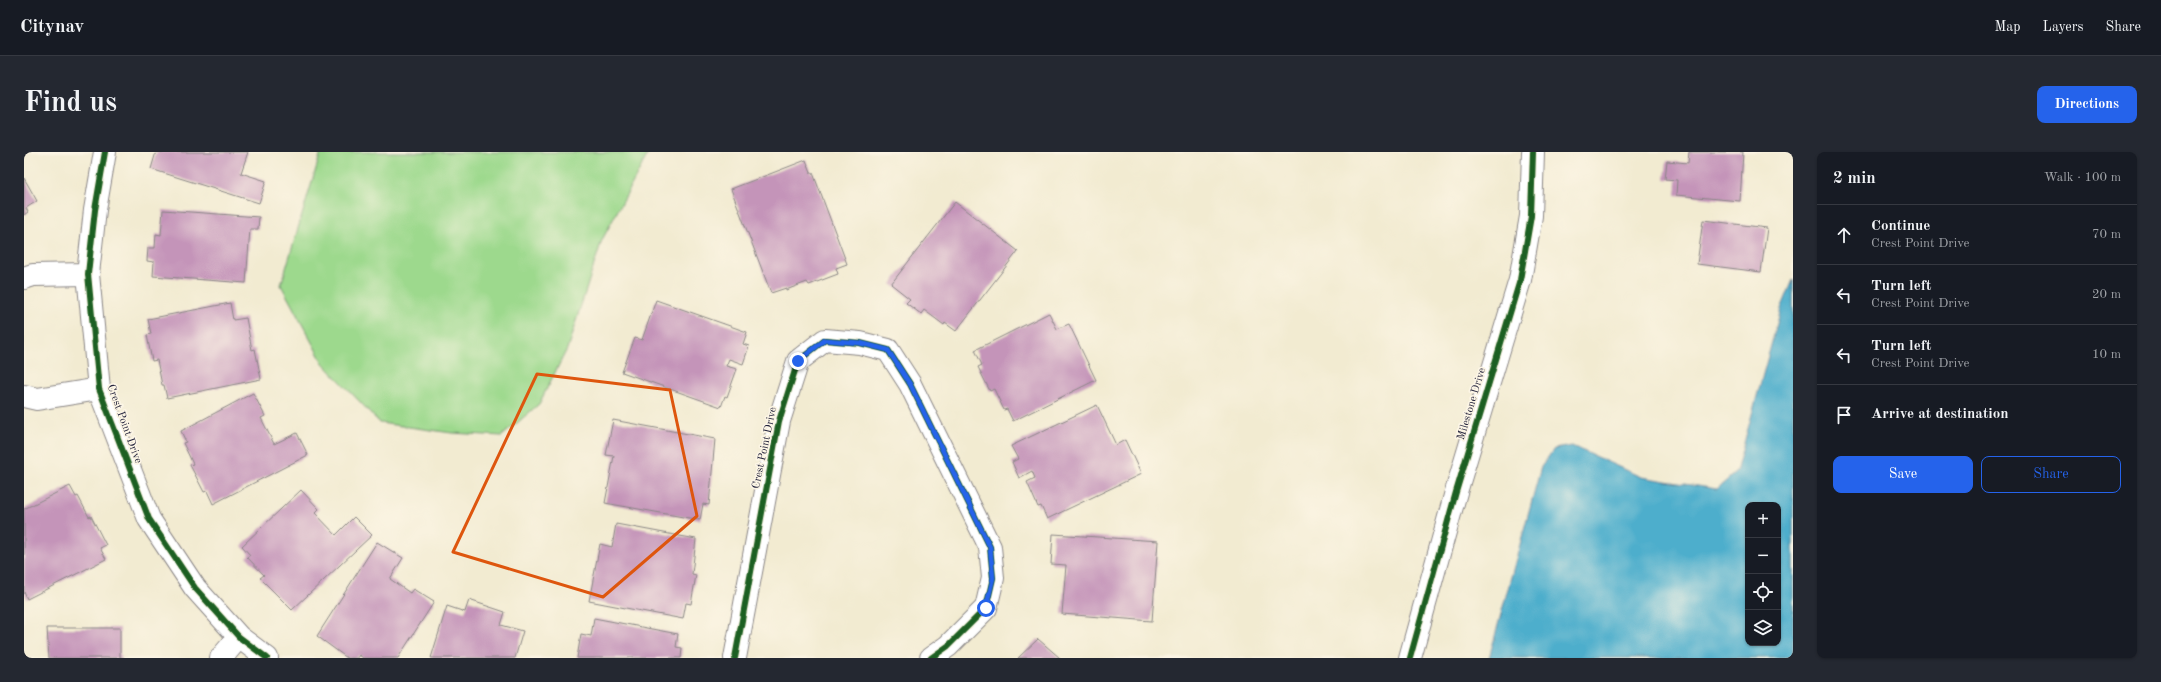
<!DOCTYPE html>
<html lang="en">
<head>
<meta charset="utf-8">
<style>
	body { margin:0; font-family:"Old Standard TT",serif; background:#242831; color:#f1f3f6 }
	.controls { position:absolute; right:12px; bottom:12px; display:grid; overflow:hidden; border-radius:8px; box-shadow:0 1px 3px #0004 }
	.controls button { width:36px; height:36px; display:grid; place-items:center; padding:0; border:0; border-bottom:1px solid #363941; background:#171b24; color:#f1f3f6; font:20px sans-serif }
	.stop { position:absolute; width:12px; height:12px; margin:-9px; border:3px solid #2563eb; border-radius:50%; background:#fff }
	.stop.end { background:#2563eb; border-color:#fff; box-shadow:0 1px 4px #0008 }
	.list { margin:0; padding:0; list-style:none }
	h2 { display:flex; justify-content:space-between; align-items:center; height:52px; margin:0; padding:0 16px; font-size:17px }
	h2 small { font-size:13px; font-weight:400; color:#9ea1a6 }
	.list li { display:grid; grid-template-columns:26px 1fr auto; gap:12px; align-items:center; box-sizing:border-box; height:60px; padding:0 16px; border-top:1px solid #363941 }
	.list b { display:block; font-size:15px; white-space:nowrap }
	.list p { margin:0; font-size:13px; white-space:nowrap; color:#9ea1a6 }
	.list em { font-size:13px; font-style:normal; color:#9ea1a6 }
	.actions { display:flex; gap:8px; padding:12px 16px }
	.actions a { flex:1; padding:9px 0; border:1px solid #2563eb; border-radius:8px; text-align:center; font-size:14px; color:#2563eb }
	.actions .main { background:#2563eb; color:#fff }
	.icon { flex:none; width:22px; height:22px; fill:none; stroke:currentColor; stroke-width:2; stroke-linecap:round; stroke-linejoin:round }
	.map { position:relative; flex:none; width:1769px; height:506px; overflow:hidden; border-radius:8px }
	header { display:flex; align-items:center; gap:24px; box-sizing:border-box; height:56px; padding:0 20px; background:#171b24; border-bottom:1px solid #363941 }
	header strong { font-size:19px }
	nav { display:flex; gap:22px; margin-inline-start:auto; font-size:14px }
	.intro { display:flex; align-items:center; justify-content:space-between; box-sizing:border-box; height:96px; padding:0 24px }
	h1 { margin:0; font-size:28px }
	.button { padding:10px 18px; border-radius:8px; background:#2563eb; color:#fff; font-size:14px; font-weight:700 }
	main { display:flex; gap:24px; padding:0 24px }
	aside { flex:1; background:#171b24; border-radius:8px; box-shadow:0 1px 3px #0004 }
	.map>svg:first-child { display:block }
</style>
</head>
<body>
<header>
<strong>Citynav</strong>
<nav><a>Map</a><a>Layers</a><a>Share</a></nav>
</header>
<div class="intro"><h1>Find us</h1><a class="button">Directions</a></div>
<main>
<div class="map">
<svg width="1769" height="506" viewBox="0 0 1769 506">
	<rect width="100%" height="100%" fill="#fcf5e5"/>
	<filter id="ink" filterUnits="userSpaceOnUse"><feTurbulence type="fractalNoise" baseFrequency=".025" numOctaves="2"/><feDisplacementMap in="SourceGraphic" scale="8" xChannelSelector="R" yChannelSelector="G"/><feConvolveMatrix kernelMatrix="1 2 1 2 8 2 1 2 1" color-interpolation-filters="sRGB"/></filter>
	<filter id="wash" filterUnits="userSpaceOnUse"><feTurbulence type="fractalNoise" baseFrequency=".012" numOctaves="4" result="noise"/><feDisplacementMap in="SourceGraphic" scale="16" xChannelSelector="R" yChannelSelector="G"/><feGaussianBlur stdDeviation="0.9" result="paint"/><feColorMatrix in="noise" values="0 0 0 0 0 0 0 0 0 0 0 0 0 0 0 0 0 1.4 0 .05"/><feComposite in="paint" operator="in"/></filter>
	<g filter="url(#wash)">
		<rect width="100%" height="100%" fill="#f2ebd1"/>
		<path fill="#9dd98d" stroke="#607e64" d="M297 0H625L578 88 543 197 515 252 478 284 428 281 356 271 299 211 257 133Z"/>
		<path fill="#4daecc" stroke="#386884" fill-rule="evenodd" d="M1769 128V506H1465L1517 315 1530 297 1548 294 1617 325 1693 337 1712 320 1757 157ZM1724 353H1754V491H1724Z"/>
		<g id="blocks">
			<path fill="#c494b9" d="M132 0H224L217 21 242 29 235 51 127 17Z
				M1665 0H1719L1716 49 1652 43 1653 28 1641 27 1643 9 1664 11Z
				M782 8 787 21H789L823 112 812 116 814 122 785 133 783 130 762 138V136L747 141 707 37Z
				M0 26 13 49 2 56 4 60 0 63Z
				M931 50 994 99 932 179 921 171 920 173 900 158 897 162 882 151 886 147 867 132Z
				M139 58 235 65 234 77H226L222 131 129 124 130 110 123 109 124 96H131L132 82 137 83Z
				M1679 68 1743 76 1737 120 1673 112Z
				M632 148 723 180 719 192 725 194 719 212 705 207 702 214 713 217 703 245 701 244 697 255 598 220 611 186 618 188Z
				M206 151 209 168 222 166 228 198 231 197 237 227 143 246 140 233H138L133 208 128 209 123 183 127 182 124 167Z
				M1025 161 1033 177 1045 172 1072 228 989 269 983 257 980 258 970 237 966 239 954 215 958 213 951 198Z
				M229 241 241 264 237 266 250 292 273 281 284 303 189 352 183 339 180 340 166 313 169 312 159 291 162 290 157 279Z
				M1073 253 1092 293 1101 288 1117 322 1023 367 1017 354 1014 355 1003 330 1011 326 1008 319 995 326 988 310 994 307 987 294Z
				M589 268 691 287 685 353 679 352 676 368 581 351 590 304 582 303Z
				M46 334 52 345 54 344 65 365 67 364 82 393 76 396 82 407 3 447 0 440V357Z
				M277 338 295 357 291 361 312 383 330 365 348 383 268 458 236 426 240 423 223 405 226 403 218 394Z
				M592 372 672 387 668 422 672 423 667 452 662 451 659 467 565 449 576 392 588 395Z
				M1029 382 1134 389 1128 469 1038 462 1042 413 1027 412Z
				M353 390 379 406 366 427 386 441 389 437 410 450 374 506H339L335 503 333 506H323L293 484Z
				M445 448 481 460 477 473 499 479 491 506H407L423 454 441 460Z
				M570 466 654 482 652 495 658 496 657 506H553L557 482 567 484Z
				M23 476H96V505L100 506H25Z
				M1014 487 1036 506H994Z"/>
		</g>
	</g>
	<g filter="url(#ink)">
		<use href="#blocks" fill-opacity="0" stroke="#8a8686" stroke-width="1"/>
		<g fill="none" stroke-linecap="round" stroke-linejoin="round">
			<g stroke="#8a8686" stroke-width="24">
				<path id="street" d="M81 0 71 58 64 122 75 237 125 367 171 436 215 485 243 506
					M0 126 9 123 64 122
					M0 244 13 247 75 237
					M197 506 215 485
					M711 506 755 269 774 209 801 188 836 191 864 198 886 232 966 395 969 426 962 456 924 494 907 506
					M1386 506 1432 340 1496 128 1507 64 1509 0"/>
			</g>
			<use href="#street" stroke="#fff" stroke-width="22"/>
			<g stroke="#fcf5e5" stroke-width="8">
				<path id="cycleway" d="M81 0 71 58 64 122 75 237 125 367 171 436 215 485 243 506
					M711 506 755 269 774 209 801 188 836 191 864 198 886 232 966 395 969 426 962 456 924 494 907 506
					M1386 506 1432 340 1496 128 1507 64 1509 0"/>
			</g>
			<use href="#cycleway" stroke="#1b5e20" stroke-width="6"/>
		</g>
	</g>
	<g fill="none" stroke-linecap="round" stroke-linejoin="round" filter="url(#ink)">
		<path stroke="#2563eb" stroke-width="5" d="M774 209 801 188 836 191 864 198 886 232 966 395 969 426 962 456"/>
	</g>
	<path fill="none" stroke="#de560e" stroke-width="3" stroke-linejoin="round" d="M513 222 646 238 673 364 579 445 429 400Z"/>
	<g text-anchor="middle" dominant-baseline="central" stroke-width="3.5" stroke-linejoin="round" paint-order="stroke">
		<g font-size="11" fill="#22223b" stroke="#fcf5e5">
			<text transform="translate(1448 252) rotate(-73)">Milestone Drive</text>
			<text transform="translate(100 272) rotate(70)">Crest Point Drive</text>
			<text transform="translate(741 296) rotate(-78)">Crest Point Drive</text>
		</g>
	</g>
</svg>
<div class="controls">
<button>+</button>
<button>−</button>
<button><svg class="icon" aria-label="locate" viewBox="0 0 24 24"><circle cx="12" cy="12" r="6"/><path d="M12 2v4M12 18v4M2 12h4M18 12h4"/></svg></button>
<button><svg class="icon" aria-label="layers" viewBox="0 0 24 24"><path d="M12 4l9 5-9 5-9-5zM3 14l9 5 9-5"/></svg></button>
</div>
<div class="stop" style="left:962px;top:456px"></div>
<div class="stop end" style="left:774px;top:209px"></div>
</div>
<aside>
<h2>2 min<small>Walk · 100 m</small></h2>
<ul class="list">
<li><svg class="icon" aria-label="ahead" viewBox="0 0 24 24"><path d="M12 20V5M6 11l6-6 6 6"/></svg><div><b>Continue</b><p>Crest Point Drive</p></div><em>70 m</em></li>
<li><svg class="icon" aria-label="left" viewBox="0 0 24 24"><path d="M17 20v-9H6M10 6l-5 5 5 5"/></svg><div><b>Turn left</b><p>Crest Point Drive</p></div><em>20 m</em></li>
<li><svg class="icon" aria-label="left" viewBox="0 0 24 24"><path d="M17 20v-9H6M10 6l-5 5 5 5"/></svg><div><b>Turn left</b><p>Crest Point Drive</p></div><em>10 m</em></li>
<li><svg class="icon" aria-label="arrive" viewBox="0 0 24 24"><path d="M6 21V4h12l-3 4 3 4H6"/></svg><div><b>Arrive at destination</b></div></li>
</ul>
<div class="actions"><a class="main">Save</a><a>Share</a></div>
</aside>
</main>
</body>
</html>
